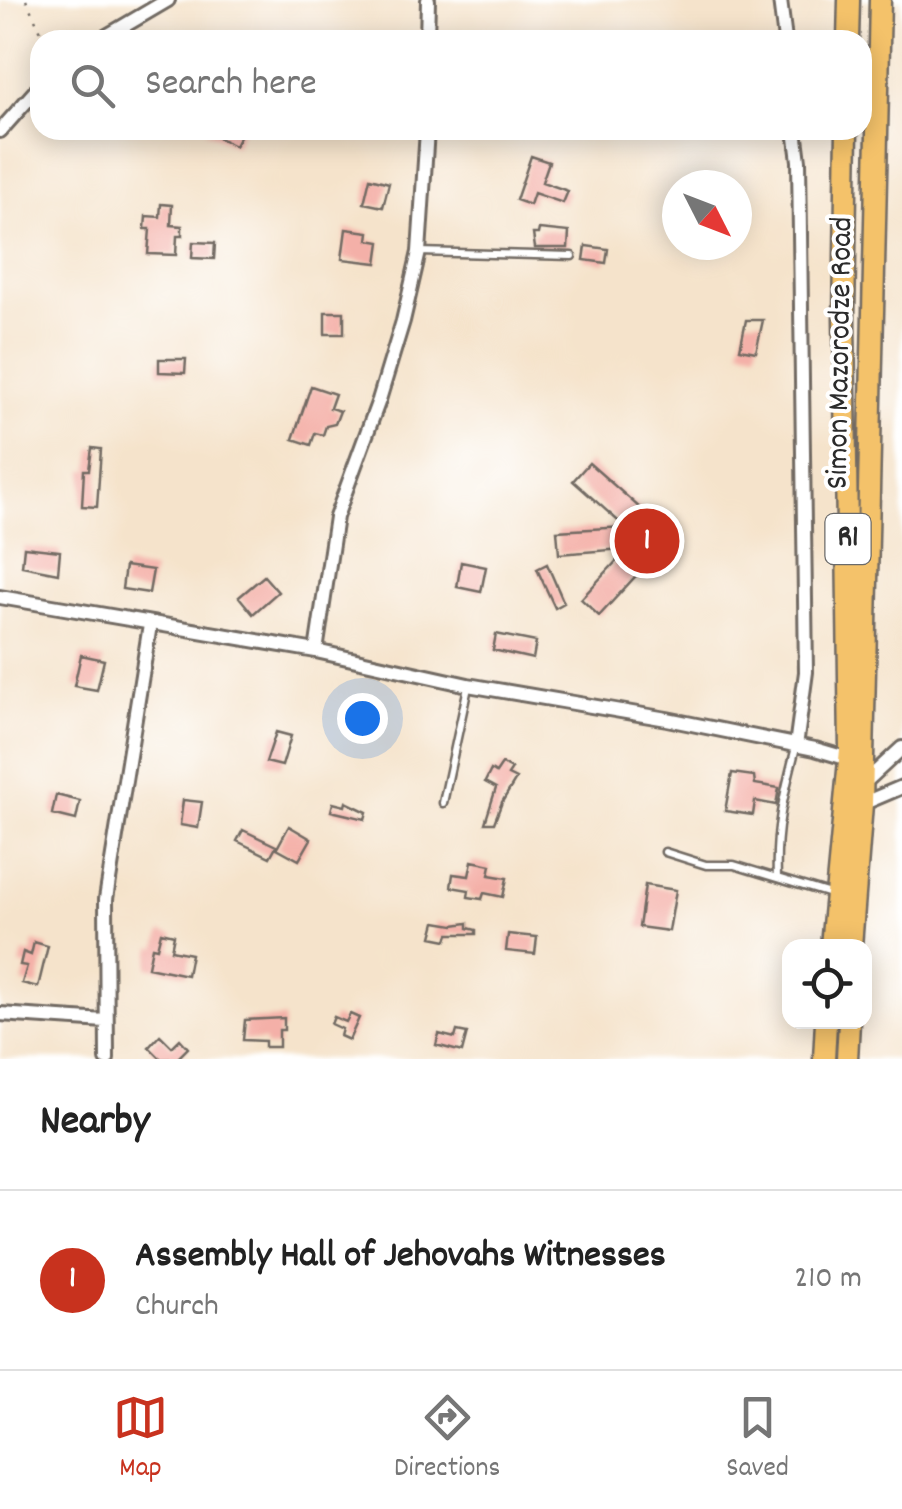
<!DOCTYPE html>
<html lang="en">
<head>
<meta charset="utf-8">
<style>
	body { margin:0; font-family:Dekko,sans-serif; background:#f6f6f6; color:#222 }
	.controls { position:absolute; right:30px; bottom:30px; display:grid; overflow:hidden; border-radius:20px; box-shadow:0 5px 25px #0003 }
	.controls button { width:90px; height:90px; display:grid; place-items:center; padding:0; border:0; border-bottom:2px solid #e0e0e0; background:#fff; color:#222; font:50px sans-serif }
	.compass { position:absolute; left:662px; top:170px; width:90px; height:90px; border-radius:50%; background:#fff; box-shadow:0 5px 25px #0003; rotate:132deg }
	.you { position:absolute; left:362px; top:718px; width:35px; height:35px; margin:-25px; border:8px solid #fff; border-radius:50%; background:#1a73e8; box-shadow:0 0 0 15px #1a73e833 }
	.badge { display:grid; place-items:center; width:65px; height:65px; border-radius:50%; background:#c8321e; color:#fff; font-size:32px; font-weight:700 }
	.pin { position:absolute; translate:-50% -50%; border:5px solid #fff; box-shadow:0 2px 10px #0006 }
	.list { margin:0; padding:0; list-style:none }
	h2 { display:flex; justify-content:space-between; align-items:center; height:130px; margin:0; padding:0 40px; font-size:42px }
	h2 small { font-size:32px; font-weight:400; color:#767676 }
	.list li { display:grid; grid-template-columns:65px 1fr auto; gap:30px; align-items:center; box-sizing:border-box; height:180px; padding:0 40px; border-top:2px solid #e0e0e0 }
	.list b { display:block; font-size:38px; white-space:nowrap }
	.list p { margin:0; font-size:32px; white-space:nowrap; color:#767676 }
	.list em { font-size:32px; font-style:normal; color:#767676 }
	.icon { flex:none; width:55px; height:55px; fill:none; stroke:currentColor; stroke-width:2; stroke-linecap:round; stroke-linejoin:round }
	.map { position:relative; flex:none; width:902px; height:1059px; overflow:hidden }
	.search { position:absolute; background:#fff; box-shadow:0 5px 25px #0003; left:30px; right:30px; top:30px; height:110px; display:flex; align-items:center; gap:25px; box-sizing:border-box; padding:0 35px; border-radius:30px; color:#767676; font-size:38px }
	.sheet { height:310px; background:#fff }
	nav { display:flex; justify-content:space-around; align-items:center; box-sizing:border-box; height:140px; border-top:2px solid #e0e0e0; background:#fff; font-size:28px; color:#767676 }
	nav a { display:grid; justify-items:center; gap:5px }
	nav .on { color:#c8321e }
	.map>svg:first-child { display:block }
</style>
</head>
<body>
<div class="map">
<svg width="902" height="1059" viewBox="0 0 902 1059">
	<rect width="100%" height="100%" fill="#fff"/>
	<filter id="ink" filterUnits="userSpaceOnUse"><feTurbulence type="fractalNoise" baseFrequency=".01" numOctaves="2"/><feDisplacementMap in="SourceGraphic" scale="20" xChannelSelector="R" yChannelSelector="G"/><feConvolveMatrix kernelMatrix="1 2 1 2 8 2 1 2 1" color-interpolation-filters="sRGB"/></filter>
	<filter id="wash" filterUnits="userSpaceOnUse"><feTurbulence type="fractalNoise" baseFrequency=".0048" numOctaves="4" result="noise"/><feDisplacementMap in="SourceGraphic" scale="40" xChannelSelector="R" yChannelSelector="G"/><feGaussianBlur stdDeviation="2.25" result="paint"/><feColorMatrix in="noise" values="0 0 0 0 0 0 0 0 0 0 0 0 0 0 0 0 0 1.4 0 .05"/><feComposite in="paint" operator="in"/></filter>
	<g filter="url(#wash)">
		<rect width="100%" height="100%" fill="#f5e3cb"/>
		<g id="blocks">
			<path fill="#f4b0a8" d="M204 130H243L235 146Z
				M531 156 549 162 542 182 568 191 563 203 534 193 530 205 516 200Z
				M370 178 389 183 383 207 364 203Z
				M161 204 172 205 171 225 182 226V236H177L176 255 148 254 150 229H145L146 216 160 217Z
				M346 229 369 232 368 240 380 242 377 263 342 259Z
				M539 229 569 232 568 248H535L533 234H538Z
				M193 242 215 243 214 259 192 258Z
				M586 246 608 249 606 263 584 260Z
				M325 312H344V334H325Z
				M746 320H763L756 352 740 349Z
				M159 359H186L185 373 159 372Z
				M311 386 335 394 330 408 340 411 335 424 326 426 323 435 315 433 311 445 293 439Z
				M92 448 101 449 97 507 82 506 84 470H89Z
				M589 463 640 508 624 525 659 523 661 546 559 554 557 531 625 527 573 481Z
				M24 547 60 551 58 573 22 566Z
				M625 552 643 568 599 616 581 599Z
				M461 562 486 567 481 592 457 587Z
				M547 564 564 603 555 608 537 569Z
				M125 566 153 570 149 593 122 589Z
				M264 576 278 592 253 614 239 597Z
				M496 634 536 642 533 659 493 650Z
				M81 655 104 660 97 690 74 686Z
				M276 732 291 736 282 766 266 762Z
				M502 764 512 769 508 775 516 779 502 802 494 823H485L496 788 485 782 491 770 496 773Z
				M732 773 754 776 755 784 779 788 776 805 755 801 753 815 725 811Z
				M56 795 80 801 76 820 52 814Z
				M183 800 202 802 198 828 180 825Z
				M346 802 367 812 365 819 331 811 333 803 345 806Z
				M289 826 311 839 299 860 277 848Z
				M243 830 276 846 270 857 237 841Z
				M472 861 491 865 489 875 507 878 503 897 484 893 482 899 468 897 469 890 451 887 453 874 469 876Z
				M645 885 676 890 669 931 639 927Z
				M436 922 454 925 468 923V928L476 930V934H449L447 940 432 937Z
				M161 932 174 935 171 950 191 954 187 975 148 967 152 947 157 948Z
				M508 934 537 937 535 954 506 951Z
				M34 942 48 946 38 987 22 983 27 966 20 965 23 952 31 955Z
				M350 1014 359 1018 349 1040 340 1036 342 1029 331 1024 334 1017 346 1022Z
				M284 1018V1030H279V1047H265V1041L243 1040 245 1020Z
				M457 1031 467 1033 462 1052 436 1045 439 1034 455 1038Z
				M160 1035 172 1047 180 1039 188 1048 177 1059H161L149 1047Z"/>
		</g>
	</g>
	<g filter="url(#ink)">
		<use href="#blocks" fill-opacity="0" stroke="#726b63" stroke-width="2.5"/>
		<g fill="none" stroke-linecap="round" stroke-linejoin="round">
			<g stroke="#726b63" stroke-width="11">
				<path id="service" d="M419 252 572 256
					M443 803 468 687
					M665 852 706 865H734L830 894
					M777 877C775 827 784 795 796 747"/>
			</g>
			<g stroke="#726b63" stroke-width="18">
				<path id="minor" d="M780 0 785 40
					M100 40 168 0
					M427 40 428 0
					M795 130 799 161 806 672 796 746
					M0 131 40 86
					M0 597 316 651 468 685 667 719 815 749 849 759
					M316 651 336 517 379 400 403 321 419 252 427 130
					M862 785 902 748
					M862 804 902 787
					M0 1014 105 1021
					M107 1059 106 899 150 625"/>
			</g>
			<g stroke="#726b63" stroke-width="25">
				<path id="trunk" d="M848 40 849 0
					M831 946 850 750 844 318 847 130
					M851 946 862 804 880 0
					M824 1059 826 1022
					M847 1059 849 1022"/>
			</g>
			<path stroke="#726b63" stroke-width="2.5" stroke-dasharray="2.5 8" stroke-linecap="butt" d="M26 0 45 40"/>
			<use href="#service" stroke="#fff" stroke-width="6"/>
			<use href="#minor" stroke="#fff" stroke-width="12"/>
			<use href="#trunk" stroke="#f4c26a" stroke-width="20"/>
		</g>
	</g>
	<g text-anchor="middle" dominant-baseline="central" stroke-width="8" stroke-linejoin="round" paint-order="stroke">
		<rect fill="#fff" stroke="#6b6b6b" stroke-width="2.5" x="825.5" y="514" width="45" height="50" rx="8"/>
		<g font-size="30" font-weight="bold" fill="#2b2b2b">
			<text x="848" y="539">R1</text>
		</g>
		<g font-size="32" fill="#2b2b2b" stroke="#fff">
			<text transform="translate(842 353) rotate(-89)">Simon Mazorodze Road</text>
		</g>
	</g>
</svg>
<div class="controls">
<button><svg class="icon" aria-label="locate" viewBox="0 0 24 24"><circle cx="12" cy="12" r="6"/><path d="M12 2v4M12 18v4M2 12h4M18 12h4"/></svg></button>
</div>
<svg class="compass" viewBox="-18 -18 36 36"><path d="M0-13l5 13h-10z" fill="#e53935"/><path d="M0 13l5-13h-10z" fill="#767676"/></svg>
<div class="you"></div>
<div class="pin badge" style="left:647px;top:541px">1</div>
<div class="search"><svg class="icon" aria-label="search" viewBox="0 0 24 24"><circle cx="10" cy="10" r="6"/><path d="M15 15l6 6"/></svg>Search here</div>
</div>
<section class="sheet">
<h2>Nearby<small></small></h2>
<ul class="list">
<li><span class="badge">1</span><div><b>Assembly Hall of Jehovahs Witnesses</b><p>Church</p></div><em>210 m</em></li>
</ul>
</section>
<nav>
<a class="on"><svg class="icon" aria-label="map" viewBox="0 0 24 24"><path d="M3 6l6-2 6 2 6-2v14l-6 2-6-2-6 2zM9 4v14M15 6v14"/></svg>Map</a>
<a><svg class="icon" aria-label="directions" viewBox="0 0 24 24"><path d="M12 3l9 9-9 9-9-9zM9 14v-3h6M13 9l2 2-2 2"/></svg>Directions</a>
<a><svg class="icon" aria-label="saved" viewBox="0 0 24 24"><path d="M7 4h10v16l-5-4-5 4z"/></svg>Saved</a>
</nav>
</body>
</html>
